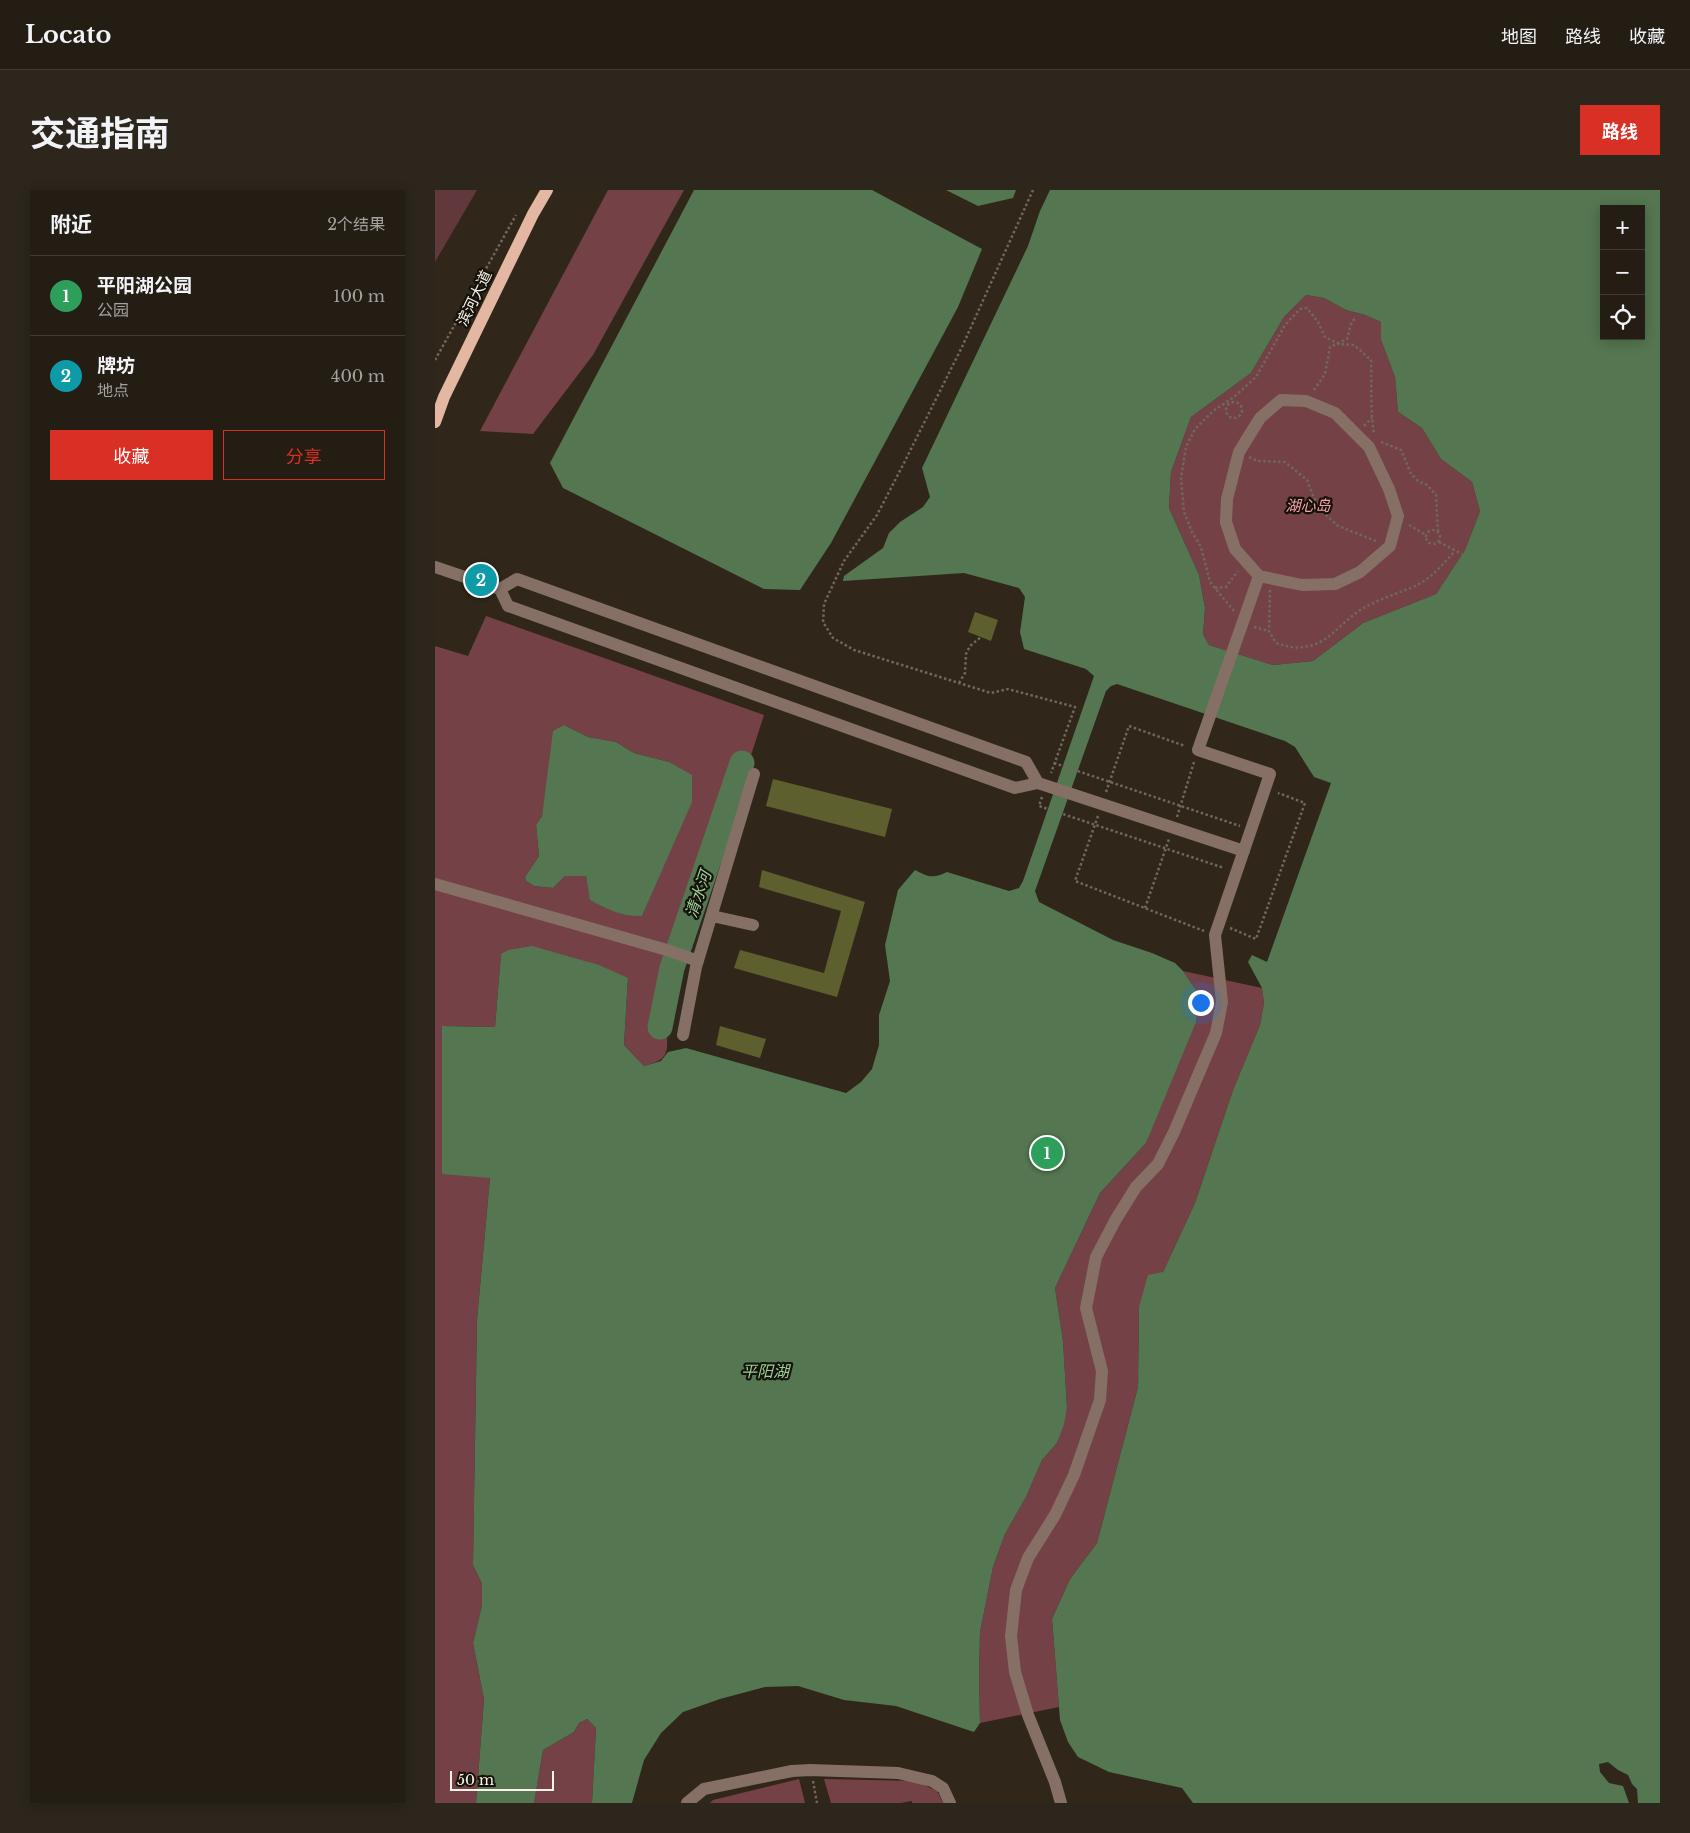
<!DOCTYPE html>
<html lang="zh">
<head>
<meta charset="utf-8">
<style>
	body { margin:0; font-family:"Libre Baskerville","Noto Sans SC",serif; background:#2c261d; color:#f1f3f6 }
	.controls { position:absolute; right:15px; top:15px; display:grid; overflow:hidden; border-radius:0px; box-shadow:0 2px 12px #0003 }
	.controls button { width:45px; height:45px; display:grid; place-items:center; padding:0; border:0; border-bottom:1px solid #413b34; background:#241d14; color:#f1f3f6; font:25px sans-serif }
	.scale { position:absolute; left:15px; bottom:12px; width:104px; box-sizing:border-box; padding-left:5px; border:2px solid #f9f3eb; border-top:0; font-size:14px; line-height:18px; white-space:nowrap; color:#f9f3eb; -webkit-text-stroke:4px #15110b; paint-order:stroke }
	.you { position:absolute; left:765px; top:812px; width:18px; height:18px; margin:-12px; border:4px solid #fff; border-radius:50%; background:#1a73e8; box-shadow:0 0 0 8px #1a73e833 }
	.badge { display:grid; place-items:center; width:32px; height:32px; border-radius:50%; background:#d93025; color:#fff; font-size:16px; font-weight:700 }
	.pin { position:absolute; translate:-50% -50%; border:2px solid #fff; box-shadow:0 1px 5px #0006 }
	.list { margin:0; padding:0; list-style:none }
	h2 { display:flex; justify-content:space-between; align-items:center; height:65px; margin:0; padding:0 20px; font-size:21px }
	h2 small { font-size:16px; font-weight:400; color:#a3a2a0 }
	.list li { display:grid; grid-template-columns:32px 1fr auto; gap:15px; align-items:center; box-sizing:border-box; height:80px; padding:0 20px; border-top:1px solid #413b34 }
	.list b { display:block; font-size:19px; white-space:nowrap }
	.list p { margin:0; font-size:16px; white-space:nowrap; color:#a3a2a0 }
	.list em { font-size:16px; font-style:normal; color:#a3a2a0 }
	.actions { display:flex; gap:10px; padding:15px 20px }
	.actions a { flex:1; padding:11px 0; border:1px solid #d93025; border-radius:0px; text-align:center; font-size:18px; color:#d93025 }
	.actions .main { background:#d93025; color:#fff }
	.icon { flex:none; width:28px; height:28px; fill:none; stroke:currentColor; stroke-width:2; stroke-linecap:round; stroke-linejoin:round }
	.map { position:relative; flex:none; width:1225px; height:1613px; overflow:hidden; border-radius:0px }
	header { display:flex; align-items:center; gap:30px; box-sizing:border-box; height:70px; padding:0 25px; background:#241d14; border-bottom:1px solid #413b34 }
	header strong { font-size:24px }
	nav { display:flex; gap:28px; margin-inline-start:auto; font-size:18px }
	.intro { display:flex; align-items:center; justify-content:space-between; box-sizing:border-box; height:120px; padding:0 30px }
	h1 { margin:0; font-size:35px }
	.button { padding:12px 22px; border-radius:0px; background:#d93025; color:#fff; font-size:18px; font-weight:700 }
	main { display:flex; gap:30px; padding:0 30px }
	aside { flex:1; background:#241d14; border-radius:0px; box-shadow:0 2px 12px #0003 }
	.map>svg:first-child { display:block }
</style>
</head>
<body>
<header>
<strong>Locato</strong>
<nav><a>地图</a><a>路线</a><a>收藏</a></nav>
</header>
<div class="intro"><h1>交通指南</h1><a class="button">路线</a></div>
<main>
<aside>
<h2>附近<small>2个结果</small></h2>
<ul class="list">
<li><span class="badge" style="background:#2e9e5b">1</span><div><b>平阳湖公园</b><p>公园</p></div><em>100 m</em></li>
<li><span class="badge" style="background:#0f9aa8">2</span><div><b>牌坊</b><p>地点</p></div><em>400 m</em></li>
</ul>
<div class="actions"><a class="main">收藏</a><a>分享</a></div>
</aside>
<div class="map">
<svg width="1225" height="1613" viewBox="0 0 1225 1613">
	<rect width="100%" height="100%" fill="#30271a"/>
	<path fill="#61393d" d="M0 0H42L0 72Z"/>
	<path fill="#734146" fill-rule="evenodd" d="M173 0H249L158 165 98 244 45 241Z
		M871 105 889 108 911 120 930 125 946 132V150L960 187 963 222 987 238 1006 269 1037 292 1045 321 1030 360 1001 404 928 433 878 471 838 475 774 455 768 444 770 418 764 385 734 318 736 282 756 227 816 183 849 127Z
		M51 426 329 525 254 757 232 847C233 868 229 870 209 876L189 855 193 788 66 764 60 837 7 836 55 988 42 1130 38 1375 47 1394V1415L38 1453 49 1509 41 1613H0V456L33 466ZM129 535 153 547 181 552 199 563 234 572 229 674 207 726 156 710 151 686H130L118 698 99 696 91 691 90 687 104 666 101 635 107 626 113 588Z
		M748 781 827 798 829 813 825 835 798 900 760 1013 728 1082 704 1117 703 1197 662 1353 635 1389 617 1429 624 1517 545 1533 544 1486 545 1442 558 1377 570 1344 591 1307 607 1270 622 1253 632 1218 628 1151 620 1098 665 1003 711 953 763 803Z
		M152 1529 161 1538 157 1613H99L108 1560 139 1542 144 1533Z
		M364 1589 370 1613H275L278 1610Z
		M389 1589 481 1591 502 1601 508 1613H477V1611L465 1613H396Z"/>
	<path fill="#547650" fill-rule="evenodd" d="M259 0H437L547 59 523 117 396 353 365 400 329 399 128 298 115 273Z
		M511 0H581L578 8 543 16Z
		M615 0H1225V1613H1203L1202 1599 1197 1594 1193 1585 1183 1580 1173 1572 1164 1574 1165 1582 1174 1593 1188 1596 1194 1613H758L747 1598 674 1582 643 1567 633 1552 625 1530 617 1429 635 1389 662 1353 703 1197 704 1117 713 1085 728 1082 760 1013 798 900 825 835 829 813 827 798 813 772 817 765 832 772 896 593 879 587 860 557 850 551 682 494 676 496 671 501 600 701 604 712 678 750 717 763 740 773 748 781 763 803 761 832 711 953 665 1003 620 1098 628 1151 632 1218 629 1234 622 1253 607 1270 591 1307 570 1344 558 1377 545 1442 544 1486 545 1533 539 1542 461 1516 409 1510 363 1496 330 1497 285 1509 248 1522 226 1543 209 1570 197 1613H157L161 1538 152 1529 144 1533 139 1542 108 1560 99 1613H41L49 1509 38 1453 47 1415V1394L38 1375 42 1130 55 988 7 984V836L60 837 66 764 73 760 97 756 164 775 193 788 189 855 209 876 226 871 233 862 251 858 411 903 426 892 437 879 444 855V825L455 791 450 755 463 700 480 680C494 687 497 689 512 682L574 701 584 698 588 691 659 486 651 479 589 459 585 442 590 407 584 398 529 383 408 391 409 386 448 358 454 343 465 332 488 317 495 307 487 278 593 56 605 21ZM1169 19H1206V146H1169ZM871 105 889 108 911 120 930 125 946 132V150L960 187 963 222 987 238 1006 269 1037 292 1045 321 1030 360 1001 404 928 433 878 471 838 475 774 455 768 444 770 418 764 385 734 318 736 282 756 227 816 183 849 127Z
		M129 535 153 547 181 552 199 563 234 572 257 585V612L207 726C187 727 172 719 155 710L151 686H130L118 698 99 696 91 691 90 687 104 666 101 635 107 626 118 541Z"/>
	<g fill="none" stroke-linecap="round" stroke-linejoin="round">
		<path stroke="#547650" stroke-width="25" d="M225 837 237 778 307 573"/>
	</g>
	<path fill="#5d5f2e" d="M540 422 563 430 556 451 533 442Z
		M338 589 457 619 450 647 331 616Z
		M327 680 430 712 402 807 299 778 305 760 389 783 406 721 324 697Z
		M285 836 331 849 325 868 281 855Z"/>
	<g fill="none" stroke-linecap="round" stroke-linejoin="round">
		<path stroke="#70685c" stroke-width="2.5" stroke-dasharray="2.5 2.5" stroke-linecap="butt" d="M598 0 527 157 470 271 442 325 409 371 389 414 388 432 398 448 419 460 556 503 573 499 640 517 616 583
			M0 170 81 25
			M879 200 890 184 895 157 912 149 916 134 920 128
			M791 220a8 8 0 1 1 16 0a8 8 0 1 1-16 0Z
			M929 236 937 228
			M946 252 966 260 976 284 983 291 992 295 1001 305 1003 342
			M814 267 823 271 850 272 872 290 879 308 888 322 903 336 941 351
			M974 335 991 345
			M991 347a7 7 0 1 1 14 0a7 7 0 1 1-14 0Z
			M1004 352 1027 364
			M780 398 791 397 803 381
			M835 400 834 441 841 453C853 457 862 459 874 456 893 452 906 434 921 423 939 410 960 405 980 396 997 388 1008 374 1020 361
			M799 421 775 392 766 357 757 342 749 322 746 288 751 257 760 239 778 221 799 207 821 187 850 135 865 119 872 118 883 132 890 147 904 154 919 155 936 170C937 194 935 220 939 244
			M819 437 834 441
			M524 493 530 483 531 464 535 456 546 447
			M619 573 805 636
			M671 602 694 536 750 556
			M607 607 604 616 789 678
			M663 626 640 691 769 741
			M742 627 759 572
			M710 718 734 649
			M795 738 821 749 870 613 843 603
			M378 1591 382 1613"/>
		<path stroke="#867066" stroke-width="12" d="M0 377 65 399 73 416 580 598 603 593 809 661
			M65 399 82 389 591 572 603 593
			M0 694 232 760 263 771
			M277 726 318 735
			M248 845 261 777 319 584
			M252 1613 269 1599 357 1581 375 1580 463 1583 497 1591 508 1598 515 1613
			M626 1613 620 1592 593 1525 580 1482 576 1446 581 1400 593 1368 620 1325 639 1285 665 1210 667 1181 651 1118 661 1067 681 1029 701 997 723 974 739 942 781 843 787 812 780 745 835 584 763 560 824 386 800 359 791 332 792 309 804 262 825 228 846 210 871 211 900 223 934 257 954 299 963 326 955 356 925 382 900 394 867 395 824 386"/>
		<path stroke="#e4b7a3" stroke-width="12" d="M0 232 9 207 98 24 112 0"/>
	</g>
	<g text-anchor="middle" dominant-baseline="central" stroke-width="4.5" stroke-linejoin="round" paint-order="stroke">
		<g font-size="15" fill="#f9f3eb" stroke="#15110b">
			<text transform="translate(39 108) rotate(-64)">滨河大道</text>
		</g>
		<g font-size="15" font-style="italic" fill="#f8a4ac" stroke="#15110b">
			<text x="873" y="315">湖心岛</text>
		</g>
		<g font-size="16" font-style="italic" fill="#9bd196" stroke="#15110b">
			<text transform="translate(263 704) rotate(-71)">清水河</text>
			<text x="330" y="1181">平阳湖</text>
		</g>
	</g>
</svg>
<div class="controls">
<button>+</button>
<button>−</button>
<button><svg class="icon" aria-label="locate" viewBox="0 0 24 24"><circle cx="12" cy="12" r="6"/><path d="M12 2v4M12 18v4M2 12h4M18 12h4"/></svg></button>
</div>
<div class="scale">50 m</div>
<div class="you"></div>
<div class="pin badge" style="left:612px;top:963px;background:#2e9e5b">1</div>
<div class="pin badge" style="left:46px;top:390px;background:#0f9aa8">2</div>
</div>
</main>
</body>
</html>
